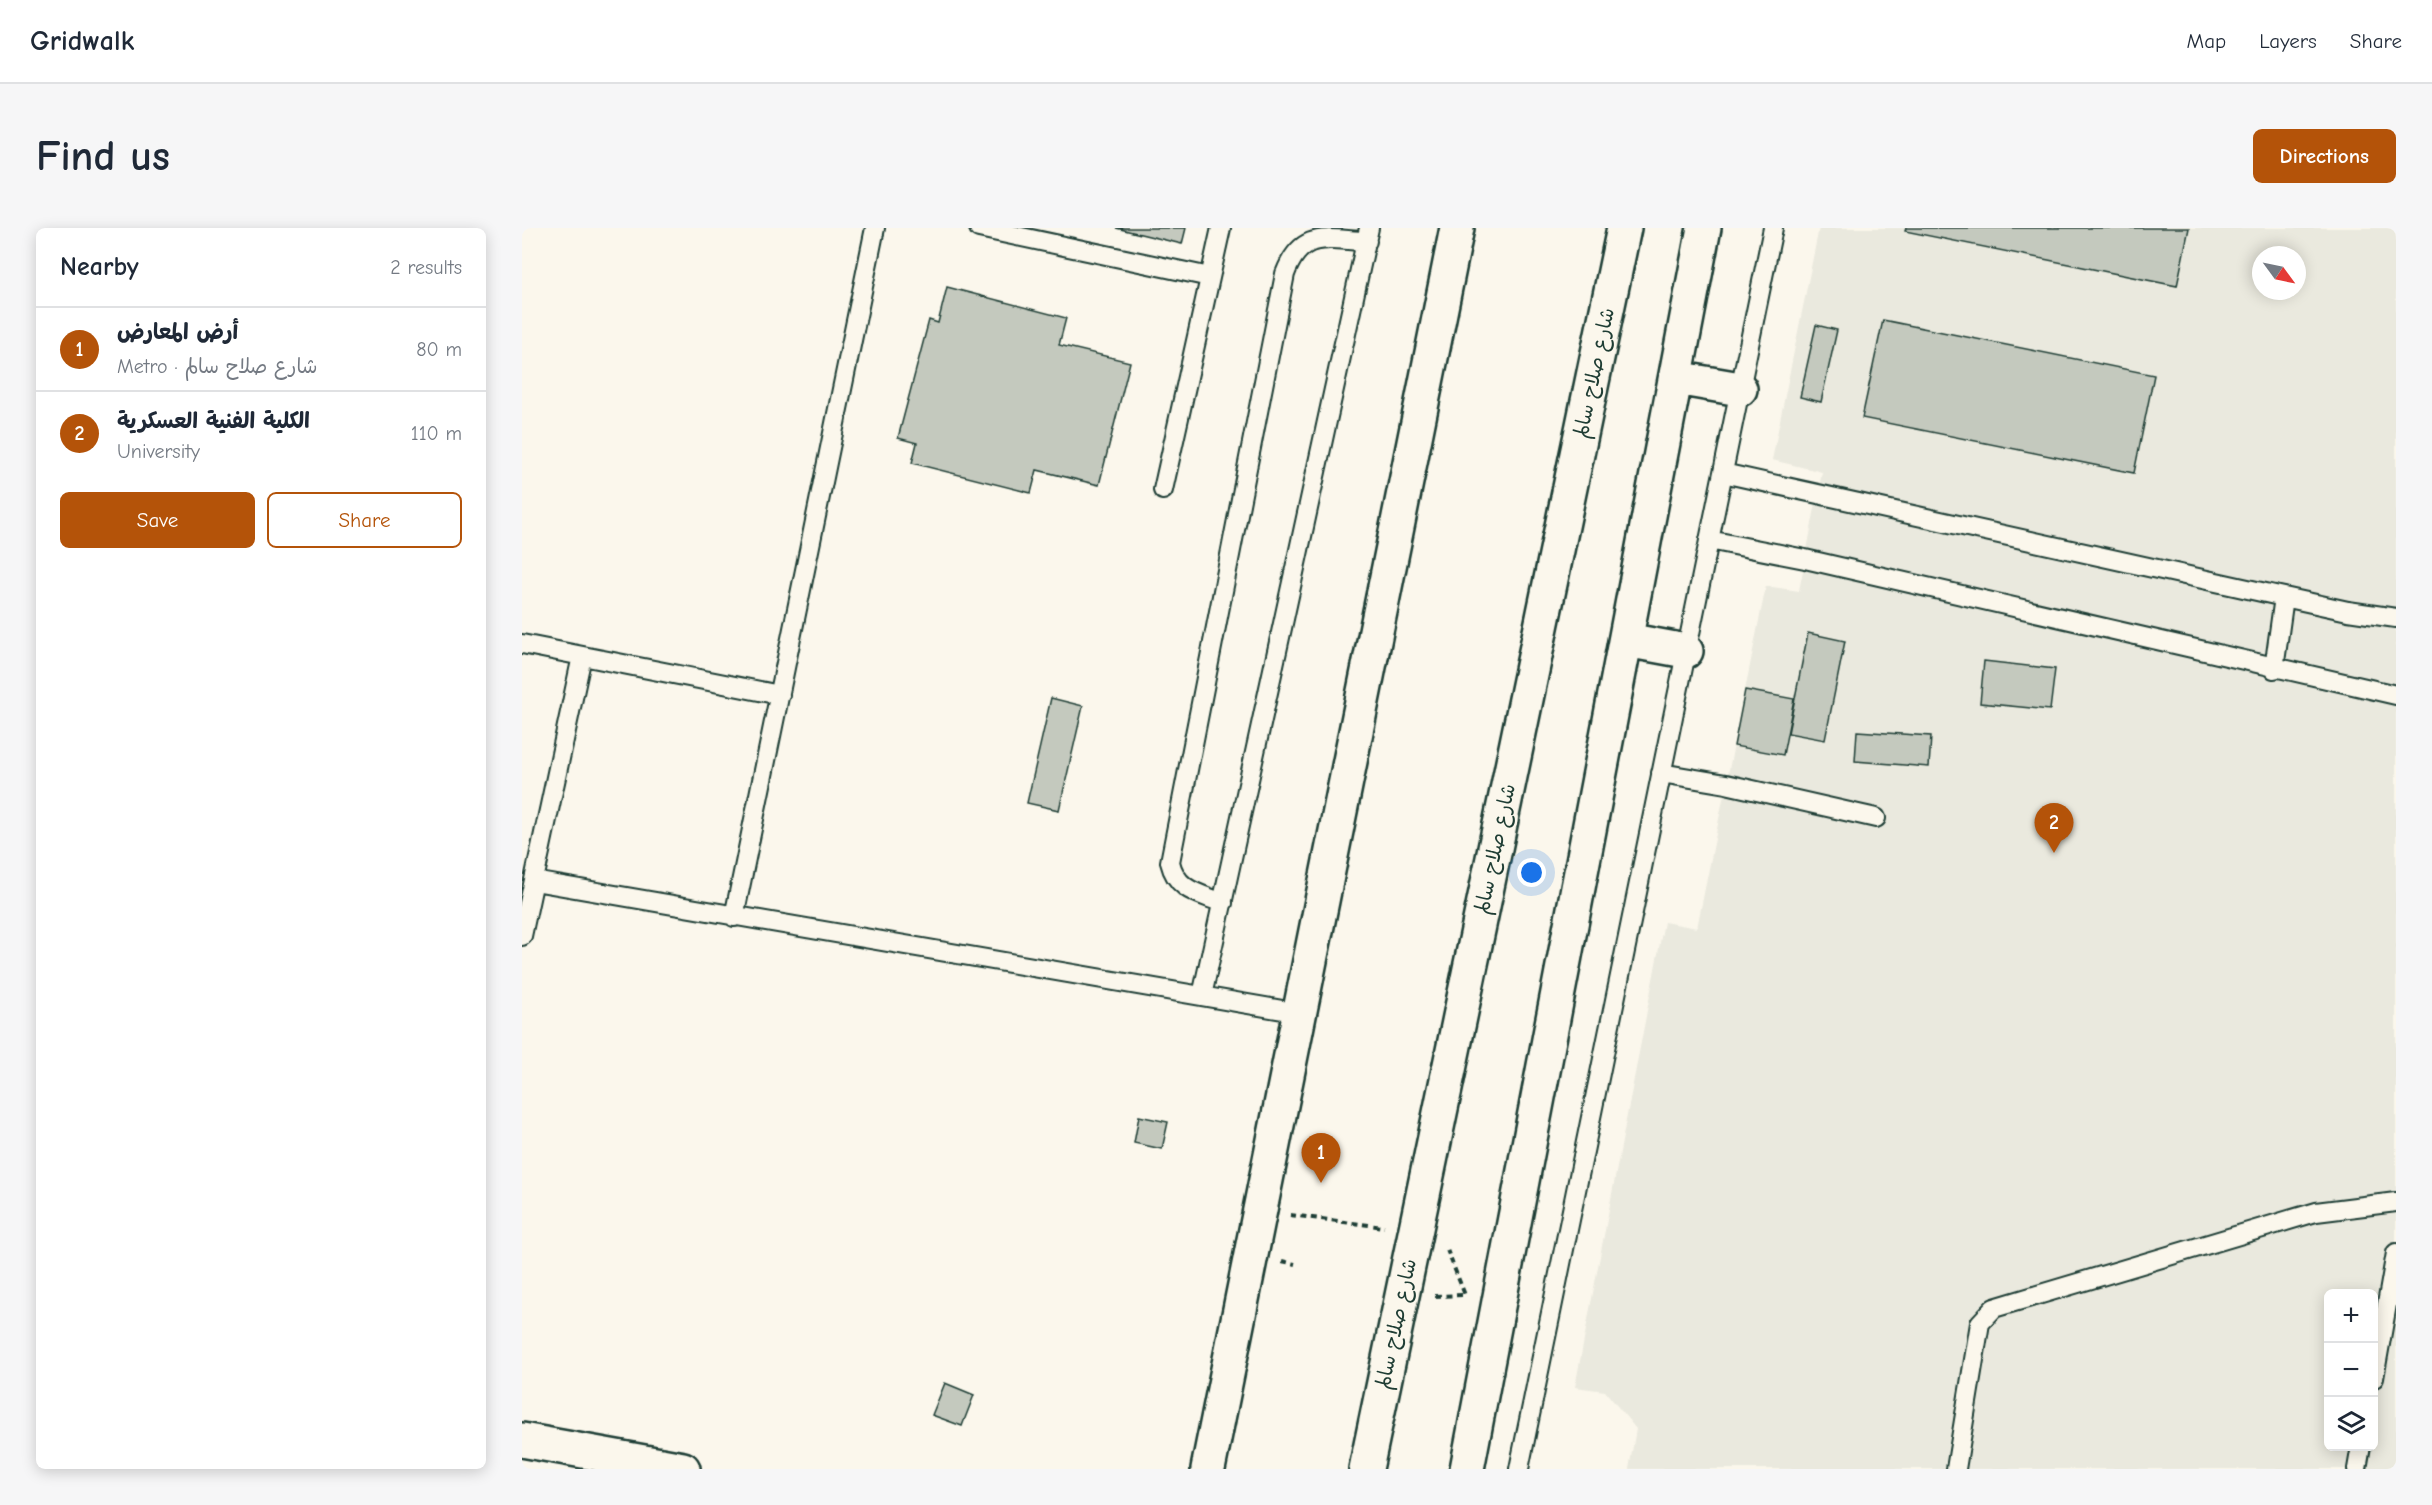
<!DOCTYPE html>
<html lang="en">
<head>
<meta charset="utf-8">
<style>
	body { margin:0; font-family:"Comic Neue","Playpen Sans Arabic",sans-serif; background:#f6f6f7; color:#1f2937 }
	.controls { position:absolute; right:18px; bottom:18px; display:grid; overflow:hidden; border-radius:9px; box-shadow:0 3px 15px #0003 }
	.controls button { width:54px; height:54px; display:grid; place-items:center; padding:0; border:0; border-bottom:2px solid #e0e1e3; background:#fff; color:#1f2937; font:30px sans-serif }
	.compass { position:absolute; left:1730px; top:18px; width:54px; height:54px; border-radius:50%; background:#fff; box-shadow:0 3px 15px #0003; rotate:123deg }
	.you { position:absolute; left:1010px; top:645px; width:21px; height:21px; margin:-15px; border:4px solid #fff; border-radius:50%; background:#1a73e8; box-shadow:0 0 0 9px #1a73e833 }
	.badge { display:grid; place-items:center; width:39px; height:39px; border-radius:50%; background:#b45309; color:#fff; font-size:20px; font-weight:700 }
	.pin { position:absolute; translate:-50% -50px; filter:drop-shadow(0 2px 3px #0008) }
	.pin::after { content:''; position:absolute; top:32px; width:21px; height:18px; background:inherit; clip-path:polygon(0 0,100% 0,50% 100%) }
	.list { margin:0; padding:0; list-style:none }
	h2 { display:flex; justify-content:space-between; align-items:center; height:78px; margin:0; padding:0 24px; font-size:26px }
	h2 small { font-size:20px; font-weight:400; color:#747a83 }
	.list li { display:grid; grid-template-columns:39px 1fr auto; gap:18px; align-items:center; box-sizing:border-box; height:84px; padding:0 24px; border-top:2px solid #e0e1e3 }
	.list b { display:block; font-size:22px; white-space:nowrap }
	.list p { margin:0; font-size:20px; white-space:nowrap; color:#747a83 }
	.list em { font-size:20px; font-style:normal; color:#747a83 }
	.actions { display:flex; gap:12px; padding:18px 24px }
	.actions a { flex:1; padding:14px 0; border:2px solid #b45309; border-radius:9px; text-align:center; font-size:21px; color:#b45309 }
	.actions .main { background:#b45309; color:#fff }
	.icon { flex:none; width:33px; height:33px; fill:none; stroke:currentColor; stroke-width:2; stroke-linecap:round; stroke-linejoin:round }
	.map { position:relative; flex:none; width:1874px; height:1241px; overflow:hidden; border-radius:9px }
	header { display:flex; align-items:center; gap:36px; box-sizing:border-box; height:84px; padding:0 30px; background:#fff; border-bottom:2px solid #e0e1e3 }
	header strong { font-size:28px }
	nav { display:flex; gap:33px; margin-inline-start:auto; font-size:21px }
	.intro { display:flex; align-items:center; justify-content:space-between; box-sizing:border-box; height:144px; padding:0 36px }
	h1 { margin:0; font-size:42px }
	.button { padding:15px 27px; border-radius:9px; background:#b45309; color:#fff; font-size:21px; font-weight:700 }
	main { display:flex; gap:36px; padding:0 36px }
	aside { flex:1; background:#fff; border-radius:9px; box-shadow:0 3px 15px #0003 }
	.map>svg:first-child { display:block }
</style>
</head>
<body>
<header>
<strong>Gridwalk</strong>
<nav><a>Map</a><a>Layers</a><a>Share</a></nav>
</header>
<div class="intro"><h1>Find us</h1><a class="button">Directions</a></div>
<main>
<aside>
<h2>Nearby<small>2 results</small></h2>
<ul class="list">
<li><span class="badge">1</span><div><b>أرض المعارض</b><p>Metro · شارع صلاح سالم</p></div><em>80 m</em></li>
<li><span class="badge">2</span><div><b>الكلية الفنية العسكرية</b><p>University</p></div><em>110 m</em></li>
</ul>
<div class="actions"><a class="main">Save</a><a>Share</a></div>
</aside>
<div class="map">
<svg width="1874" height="1241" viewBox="0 0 1874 1241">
	<rect width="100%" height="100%" fill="#fbf7ec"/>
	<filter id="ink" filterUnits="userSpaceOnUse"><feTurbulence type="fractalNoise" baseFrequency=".0167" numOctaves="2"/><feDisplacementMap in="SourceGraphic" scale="12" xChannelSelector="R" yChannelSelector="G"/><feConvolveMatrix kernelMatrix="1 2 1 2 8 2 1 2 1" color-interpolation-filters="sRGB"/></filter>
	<g filter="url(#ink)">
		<path fill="#eae9de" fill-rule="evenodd" d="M1297 0H1874V1241H1107L1114 1201 1083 1163 1053 1159 1142 694 1175 700 1244 358 1277 363 1300 244 1250 232ZM1739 27H1775V63H1739ZM1806 1066H1852V1218H1806Z"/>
		<path fill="#c4c9be" stroke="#1f3d34" stroke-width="1.5" d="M594 0H664L660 16Z
			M1384 0H1667L1655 58 1383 3Z
			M425 59 544 90 537 117 608 134 577 257 515 242 509 265 390 235 395 215 376 210 407 92 416 95Z
			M1361 92 1632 147 1612 245 1340 190Z
			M1294 97 1315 102 1299 174 1278 169Z
			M1286 405 1323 413 1303 512 1266 505Z
			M1462 433 1533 441 1528 482 1458 475Z
			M1223 462 1272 471 1261 527 1212 518Z
			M529 470 561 478 537 582 505 575Z
			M1335 503 1409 508 1407 539 1333 533Z
			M617 888 646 894 640 921 612 915Z
			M423 1155 452 1167 440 1198 410 1187Z"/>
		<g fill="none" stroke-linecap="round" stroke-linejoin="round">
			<g stroke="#1f3d34" stroke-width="22">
				<path id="service" d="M457 0 688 49
					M1201 245 1762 369 1826 383 1874 390
					M641 262 699 0
					M1187 312 1283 331 1874 467
					M0 416 258 467
					M1752 441 1762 369
					M1139 545 1204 556 1354 590
					M12 653 778 785
					M701 675C676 665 655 663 648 634L763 46C780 1 804 12 845 13
					M212 689 353 0
					M0 708 60 428
					M680 768 847 0
					M1852 1150 1874 1025
					M997 1241 1251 0
					M1434 1241 1458 1095 1472 1080 1794 984 1874 974
					M1835 1241 1839 1218"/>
			</g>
			<g stroke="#1f3d34" stroke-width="38">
				<path id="secondary" d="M1154 150 1218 161
					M1104 412 1164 423
					M945 1241 1182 0"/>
			</g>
			<g stroke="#1f3d34" stroke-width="38">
				<path id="trunk" d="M0 1212 161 1241
					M686 1241 935 0
					M844 1241 1102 0"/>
			</g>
			<path stroke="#1f3d34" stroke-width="4" stroke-dasharray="6 4.5" stroke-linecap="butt" d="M768 987 862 999
				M760 1033 773 1036
				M913 1068 943 1067 925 1022"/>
			<use href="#service" stroke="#fbf7ec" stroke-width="18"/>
			<use href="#secondary" stroke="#fbf7ec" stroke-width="33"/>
			<use href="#trunk" stroke="#fbf7ec" stroke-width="33"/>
		</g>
	</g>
	<g text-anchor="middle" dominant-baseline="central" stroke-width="4.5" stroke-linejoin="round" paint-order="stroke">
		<g font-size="20" fill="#1f3d34" stroke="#fbf7ec">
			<text transform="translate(1072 145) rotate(-78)">شارع صلاح سالم</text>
			<text transform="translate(973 621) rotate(-78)">شارع صلاح سالم</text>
			<text transform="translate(874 1096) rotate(-78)">شارع صلاح سالم</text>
		</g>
	</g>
</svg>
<div class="controls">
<button>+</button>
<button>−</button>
<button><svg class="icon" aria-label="layers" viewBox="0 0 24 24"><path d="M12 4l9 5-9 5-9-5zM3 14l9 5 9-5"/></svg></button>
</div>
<svg class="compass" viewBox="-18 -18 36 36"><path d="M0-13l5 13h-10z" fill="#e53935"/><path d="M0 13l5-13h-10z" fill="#747a83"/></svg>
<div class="you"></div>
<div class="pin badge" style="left:799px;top:955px">1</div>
<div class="pin badge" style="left:1532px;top:625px">2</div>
</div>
</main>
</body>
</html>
